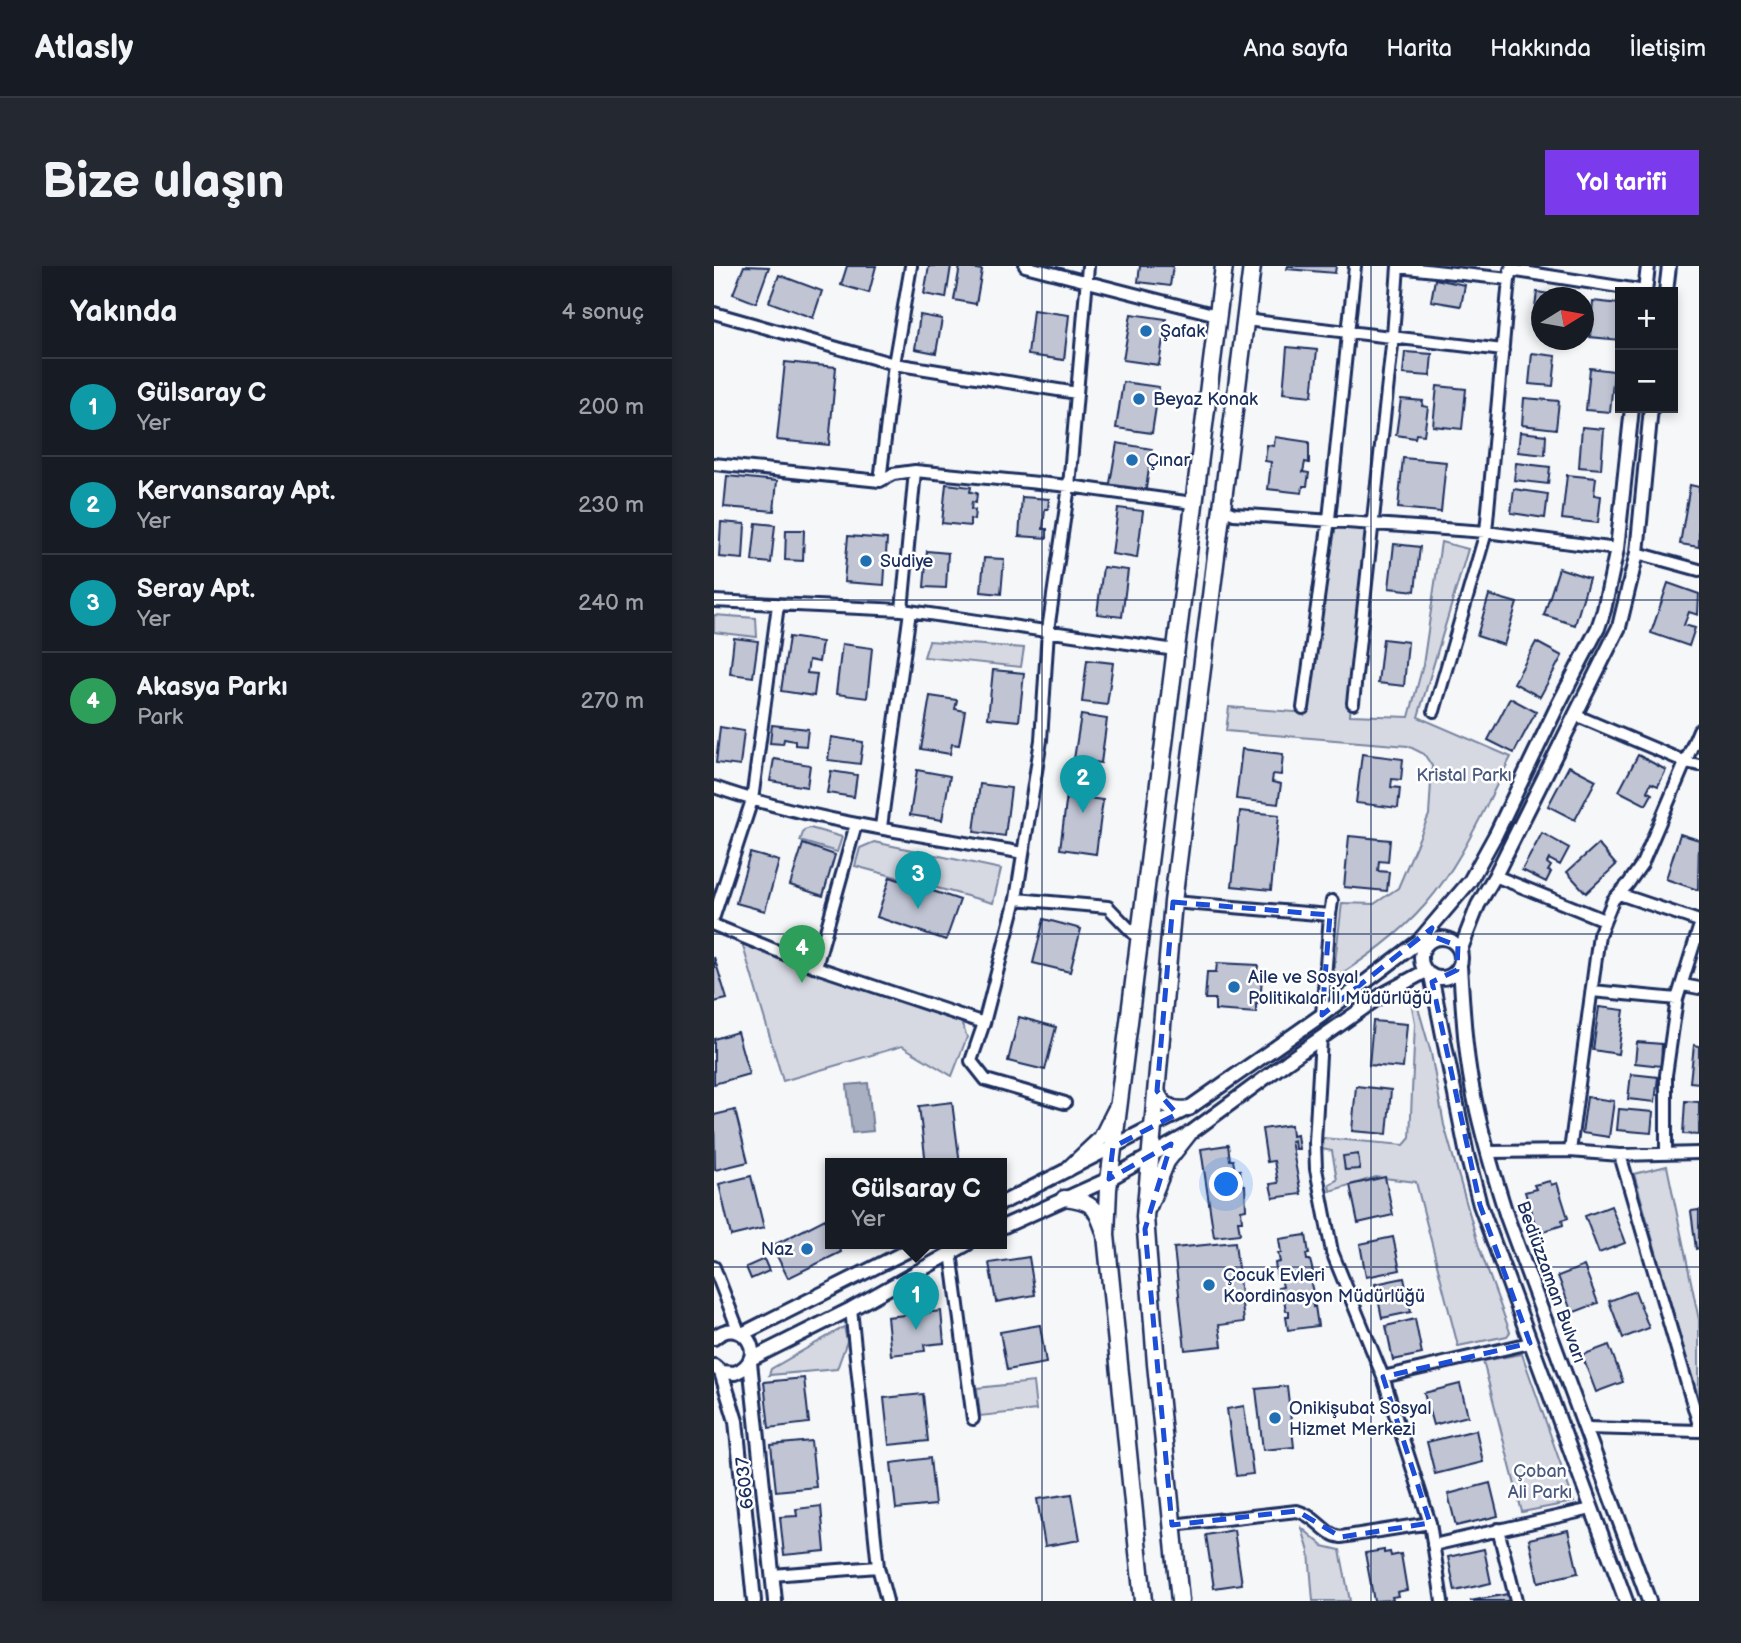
<!DOCTYPE html>
<html lang="tr">
<head>
<meta charset="utf-8">
<style>
	body { margin:0; font-family:"Balsamiq Sans",sans-serif; background:#242831; color:#f1f3f6 }
	.controls { position:absolute; right:21px; top:21px; display:grid; overflow:hidden; border-radius:0px; box-shadow:0 4px 10px #0003 }
	.controls button { width:63px; height:63px; display:grid; place-items:center; padding:0; border:0; border-bottom:2px solid #363941; background:#171b24; color:#f1f3f6; font:35px sans-serif }
	.compass { position:absolute; left:817px; top:21px; width:63px; height:63px; border-radius:50%; background:#171b24; box-shadow:0 4px 10px #0003; rotate:79deg }
	.you { position:absolute; left:513px; top:919px; width:24px; height:24px; margin:-18px; border:5px solid #fff; border-radius:50%; background:#1a73e8; box-shadow:0 0 0 10px #1a73e833 }
	.badge { display:grid; place-items:center; width:46px; height:46px; border-radius:50%; background:#7c3aed; color:#fff; font-size:23px; font-weight:700 }
	.pin { position:absolute; translate:-50% -58px; filter:drop-shadow(0 2px 4px #0008) }
	.pin::after { content:''; position:absolute; top:37px; width:24px; height:21px; background:inherit; clip-path:polygon(0 0,100% 0,50% 100%) }
	.popup { position:absolute; left:111px; top:892px; width:182px; height:91px; box-sizing:border-box; display:grid; place-content:center; border-radius:0px; background:#171b24; filter:drop-shadow(0 2px 5px #0005); font-size:23px; white-space:nowrap; color:#9ea1a6 }
	.popup b { font-size:26px; color:#f1f3f6 }
	.popup::after { content:''; position:absolute; left:50%; top:100%; margin-left:-14px; border:14px solid transparent; border-top-color:#171b24 }
	.list { margin:0; padding:0; list-style:none }
	h2 { display:flex; justify-content:space-between; align-items:center; height:91px; margin:0; padding:0 28px; font-size:30px }
	h2 small { font-size:23px; font-weight:400; color:#9ea1a6 }
	.list li { display:grid; grid-template-columns:46px 1fr auto; gap:21px; align-items:center; box-sizing:border-box; height:98px; padding:0 28px; border-top:2px solid #363941 }
	.list b { display:block; font-size:26px; white-space:nowrap }
	.list p { margin:0; font-size:23px; white-space:nowrap; color:#9ea1a6 }
	.list em { font-size:23px; font-style:normal; color:#9ea1a6 }
	.map { position:relative; flex:none; width:985px; height:1335px; overflow:hidden; border-radius:0px }
	header { display:flex; align-items:center; gap:42px; box-sizing:border-box; height:98px; padding:0 35px; background:#171b24; border-bottom:2px solid #363941 }
	header strong { font-size:33px }
	nav { display:flex; gap:38px; margin-inline-start:auto; font-size:24px }
	.intro { display:flex; align-items:center; justify-content:space-between; box-sizing:border-box; height:168px; padding:0 42px }
	h1 { margin:0; font-size:49px }
	.button { padding:18px 32px; border-radius:0px; background:#7c3aed; color:#fff; font-size:24px; font-weight:700 }
	main { display:flex; gap:42px; padding:0 42px }
	aside { flex:1; background:#171b24; border-radius:0px; box-shadow:0 4px 10px #0003 }
	.map>svg:first-child { display:block }
</style>
</head>
<body>
<header>
<strong>Atlasly</strong>
<nav><a>Ana sayfa</a><a>Harita</a><a>Hakkında</a><a>İletişim</a></nav>
</header>
<div class="intro"><h1>Bize ulaşın</h1><a class="button">Yol tarifi</a></div>
<main>
<aside>
<h2>Yakında<small>4 sonuç</small></h2>
<ul class="list">
<li><span class="badge" style="background:#0f9aa8">1</span><div><b>Gülsaray C</b><p>Yer</p></div><em>200 m</em></li>
<li><span class="badge" style="background:#0f9aa8">2</span><div><b>Kervansaray Apt.</b><p>Yer</p></div><em>230 m</em></li>
<li><span class="badge" style="background:#0f9aa8">3</span><div><b>Seray Apt.</b><p>Yer</p></div><em>240 m</em></li>
<li><span class="badge" style="background:#2e9e5b">4</span><div><b>Akasya Parkı</b><p>Park</p></div><em>270 m</em></li>
</ul>
</aside>
<div class="map">
<svg width="985" height="1335" viewBox="0 0 985 1335">
	<rect width="100%" height="100%" fill="#f6f7f9"/>
	<filter id="ink" filterUnits="userSpaceOnUse"><feTurbulence type="fractalNoise" baseFrequency=".0143" numOctaves="2"/><feDisplacementMap in="SourceGraphic" scale="14" xChannelSelector="R" yChannelSelector="G"/><feConvolveMatrix kernelMatrix="1 2 1 2 8 2 1 2 1" color-interpolation-filters="sRGB"/></filter>
	<g filter="url(#ink)">
		<path fill="#d6d9e2" stroke="#7884a0" stroke-width="2" d="M622 257 652 261 636 449 695 451 709 399 727 276 754 283 704 451 797 491C771 540 748 597 711 639 685 669 652 692 619 713L628 637 660 638 684 622 715 549 718 500 710 488 694 480 512 465 515 441 593 447Z
			M0 349 42 352 43 371 0 366Z
			M215 375 310 382 307 401 210 391Z
			M96 562 128 571 123 586 86 575 90 564Z
			M160 576 287 603 279 637 141 600 146 582Z
			M28 677 247 756 253 771 238 810 188 780 69 815Z
			M696 730 701 731 717 787 730 859 765 981 796 1066 793 1070 744 1080 702 916 662 911 616 925 615 918 623 914 618 885 608 883 609 872 690 879 696 872 701 757Z
			M953 900 985 1054V1137L920 908Z
			M130 1061 133 1075 123 1103 55 1109 57 1103Z
			M808 1088 860 1236 808 1246 769 1095Z
			M319 1116 322 1144 266 1150 263 1122Z
			M588 1262 609 1280 626 1284 636 1335H599L595 1286Z"/>
		<path fill="#a9b0c1" stroke="#707c99" stroke-width="2" d="M154 817 159 865 138 867 133 819Z"/>
		<path fill="#c0c4d3" stroke="#1b2f5e" stroke-width="2" d="M30 0 55 1 42 37 19 28Z
			M133 0H162L155 27 127 19Z
			M215 0H237L232 32 210 28Z
			M246 0 268 4 262 38 240 34Z
			M426 0H459L456 20 424 16Z
			M574 0H622L621 7 573 3Z
			M65 9 108 25 99 52 55 36Z
			M721 13 751 19 747 40 717 35Z
			M823 26 848 30 847 32H828V63L818 62Z
			M879 35 906 38V74L876 71Z
			M319 44 355 49 350 94 314 89Z
			M417 48 452 53 445 99 409 94Z
			M206 49 228 53 222 87 201 83Z
			M573 81 603 84 598 130 569 127Z
			M691 86 718 88 716 110 689 108Z
			M818 87 842 90 839 120 815 118Z
			M71 96 122 101 115 179 63 174Z
			M876 102 900 105 896 146 872 144Z
			M409 116 445 121 438 167 402 162Z
			M723 120 752 123 748 163 719 160Z
			M810 132 845 135 842 163 808 159Z
			M687 133 709 135 708 140 714 141 710 169 702 168 701 172 682 169Z
			M868 161 890 163 887 203 865 201Z
			M806 166 832 169 831 189 804 186Z
			M561 171 595 176V197L591 196 589 206 595 207 593 220H589L588 227 554 223 557 196 551 195 553 179 560 180Z
			M403 177 438 183 431 229 395 223Z
			M689 192 732 196 727 246 684 242Z
			M802 197 836 201 834 218 800 214Z
			M853 209 882 212 880 229 887 230 884 257 848 253Z
			M13 210 63 215 60 245 10 241Z
			M232 218 257 221 256 226 263 227 262 237 258 236 257 243 261 244 260 254 256 253V260L228 257Z
			M976 219 985 221V281L966 278Z
			M800 223 834 228 831 252 797 247Z
			M308 231 335 233 334 243H331L329 263H333V272L305 270Z
			M404 242 429 245 423 292 398 288Z
			M7 256 31 258 29 293 5 291Z
			M42 257 61 259 57 297 38 295Z
			M72 264H90L89 295 71 294Z
			M134 270 173 273 170 319 130 316Z
			M680 278 706 281 701 325 675 322Z
			M213 285 234 287 232 322 210 321Z
			M270 292 290 293 287 328 267 326Z
			M389 301 414 304 408 351 383 348Z
			M845 302 875 312 861 359 830 349Z
			M954 317 985 328 984 349 975 346 970 359 981 362 975 380 937 367Z
			M775 329 803 337 790 379 763 370Z
			M75 371 108 376 105 396 95 394 93 407 103 408 100 430 67 425Z
			M20 372 44 375 39 411 16 408Z
			M669 373 694 376 690 420 664 417Z
			M822 376 848 390 826 431 800 417Z
			M128 378 158 382 153 432 122 428Z
			M373 394 399 397 393 439 368 436Z
			M279 404 310 407 305 455 274 452Z
			M216 430 243 434 241 443 251 445 245 479 238 478 236 488 207 483Z
			M796 432 822 446 800 487 774 474Z
			M367 449 393 453 387 497 360 493Z
			M58 459 94 463 92 480 81 479V475L70 473 69 478 56 477Z
			M6 461 30 465 26 500 2 497Z
			M117 471 149 476 146 498 114 494Z
			M528 483 569 488 567 509 559 508 558 516 567 518 564 538 522 533Z
			M648 488 689 493 687 514 678 513 677 521 686 522 684 542 642 537Z
			M924 489 952 504 944 520 937 517 933 525 938 528 932 539 905 525Z
			M60 493 96 499 93 521 56 515Z
			M855 500 882 514 861 554 834 540Z
			M203 504 236 510 228 554 196 549Z
			M117 505 143 509 140 531 113 527Z
			M266 518 297 522 291 570 260 566Z
			M353 529 389 534 382 588 346 583Z
			M526 545 565 549 557 624 518 620Z
			M828 567 855 582 846 599 835 593 833 597 837 600 834 605 837 606 832 616 808 604Z
			M966 568 985 574 984 624 952 613Z
			M635 570 676 574 674 596 665 595 664 605 675 606 673 625 630 621Z
			M89 578 121 589 109 630 76 619Z
			M884 578 902 599 872 627 853 606Z
			M36 587 65 595 51 645 22 637Z
			M176 611 246 634 232 674 163 651Z
			M330 653 367 663 356 706 319 697Z
			M0 691 13 733 0 736Z
			M503 697 544 699 543 710H548L546 738H542V747L501 744V733H491L493 706H502Z
			M885 741 910 744 904 788 879 784Z
			M305 751 342 761 331 804 294 795Z
			M659 755 693 758 689 802 655 799Z
			M23 766 35 808 0 818V773Z
			M923 776 948 778 947 800 921 797Z
			M980 779 985 780V817L976 816Z
			M917 808 944 811 941 836 914 833Z
			M642 820 677 824 673 868 638 865Z
			M873 831 900 835 895 871 868 867Z
			M971 835 985 836V869L969 868Z
			M238 836 246 898H212L205 840Z
			M905 843 939 846 937 867 903 864Z
			M21 844 34 896 1 904 0 849Z
			M577 859 578 870 583 869 585 883H581L580 874 577 875 587 928 559 932 556 918 564 917 560 895 553 896 548 863Z
			M514 879 516 894H519L521 905 526 904 528 919H531L532 943 527 944 528 955H524L526 968 500 971 487 883Z
			M644 888 646 903 631 904 629 890Z
			M37 910 50 962 17 970 5 918Z
			M671 911 679 949 644 957 636 919Z
			M836 915 837 919 843 917 854 952 848 954 849 959 824 967 811 926 822 923 820 919Z
			M897 940 911 977 885 987 871 950Z
			M985 944V982L982 983 977 945Z
			M111 953 116 963V978H124L127 986 74 1012 58 980Z
			M592 969 595 988H592L593 994H596L599 1006H594L601 1034 598 1035 599 1041 601 1040 604 1060 574 1064 572 1051H575V1045H572L570 1033 566 1034 564 1022 569 1021 567 1012H563L561 997 566 996 564 987H567L565 973Z
			M679 971 686 1004 652 1011 646 978Z
			M521 976 530 1056 505 1059 508 1080 471 1084 460 982Z
			M315 991 321 1029 282 1036 275 997Z
			M50 993 55 1005 37 1013 32 1001Z
			M870 1000 884 1037 858 1047 844 1010Z
			M690 1012 697 1046 668 1052 661 1018Z
			M921 1025 935 1062 909 1072 895 1035Z
			M227 1045 230 1077 210 1079 211 1085 177 1089 173 1051Z
			M701 1053 708 1088 679 1094 672 1060Z
			M326 1059 332 1097 293 1104 286 1066Z
			M895 1079 909 1116 882 1126 868 1089Z
			M90 1112 95 1157 55 1162 50 1116Z
			M746 1118 754 1150 719 1159 710 1127Z
			M573 1120 580 1181 549 1184 542 1123Z
			M209 1128 214 1175 175 1179 170 1132Z
			M530 1140 539 1208 522 1210 513 1143Z
			M762 1164 769 1196 721 1208 713 1176Z
			M97 1175 102 1221 62 1225 57 1179Z
			M216 1192 221 1239 182 1243 177 1197Z
			M776 1217 784 1250 742 1260 734 1228Z
			M358 1228 366 1274 331 1280 323 1233Z
			M107 1240 111 1285 70 1289 66 1251 83 1250 82 1243Z
			M520 1264 528 1318 500 1322 492 1269Z
			M854 1264 864 1307 824 1316 815 1273Z
			M770 1283 777 1317 741 1325 734 1291Z
			M670 1284V1287L676 1286 677 1290 687 1288 693 1324 683 1326 684 1330 678 1331 679 1334 660 1335 651 1287Z
			M794 1328 795 1335H756Z"/>
		<g fill="none" stroke-linecap="round" stroke-linejoin="round">
			<g stroke="#1b2f5e" stroke-width="16">
				<path id="minor" d="M311 0 503 49
					M684 1 795 13
					M796 4 931 25
					M0 47 180 98 363 127
					M531 54 789 84
					M0 198 166 215 179 208 201 205 355 220 479 237
					M166 215 180 98 197 0
					M508 243 520 248 772 266 903 283
					M923 287 985 304
					M0 335 188 344 461 384
					M188 344 201 205
					M639 437 679 70 684 0
					M589 442 615 253 641 0
					M720 445 772 266 795 13 798 0
					M861 449 972 496 985 499
					M0 521C99 556 206 568 309 587
					M167 561 196 345
					M781 610 890 654
					M905 628 985 655
					M302 633 394 641 424 672
					M459 636 616 649 608 749
					M616 649 618 635
					M0 650 38 534 64 339
					M0 659 102 701 270 757
					M102 701 142 558
					M969 719 985 722
					M878 725 963 733
					M607 772 601 876 602 903 618 986 669 1111 716 1257 728 1335
					M351 837 272 814 257 795 270 757 302 633 327 474 334 364 355 220 374 0
					M856 885 885 669 899 634 914 618 928 598 985 464
					M773 886 856 885 906 889 985 887
					M952 888V809L963 733 985 662
					M906 889 985 1159
					M237 986 259 1153
					M0 1001 25 1066
					M137 1043 164 1301 173 1335
					M669 1111 816 1077
					M872 1162 985 1165
					M458 1259 583 1245C603 1250 610 1269 627 1271L716 1257
					M784 1263 802 1335
					M719 1279 877 1243
					M58 1309 164 1301"/>
			</g>
			<g stroke="#1b2f5e" stroke-width="18">
				<path id="tertiary" d="M931 26 934 0
					M952 26 955 0
					M707 692a20 20 0 1 1 40 0a20 20 0 1 1-40 0Z
					M746 685 764 639 781 610 905 361 923 287 937 142
					M746 700C749 745 751 791 761 835 769 875 781 912 793 951L935 1335
					M717 709 753 889 766 939 912 1335
					M288 937 475 842 608 749 704 676 756 615 782 568 843 441 884 362 890 344 903 283 918 142
					M288 961 395 913 475 868 574 795 668 729 712 705
					M28 1068 207 978
					M0 1072C28 1047 57 1092 21 1107L7 1106 0 1100
					M37 1093 137 1043 253 978
					M36 1096 61 1335
					M7 1106 22 1155 40 1335"/>
			</g>
			<g stroke="#1b2f5e" stroke-width="19">
				<path id="secondary" d="M443 825C448 840 460 845 475 842
					M354 903 387 872 402 842
					M350 932C380 935 382 942 391 969
					M435 941 453 896 475 868"/>
			</g>
			<g stroke="#1b2f5e" stroke-width="21">
				<path id="primary" d="M429 1335 392 969 394 923 510 0
					M466 1335 442 1098 431 951 459 636 538 0"/>
			</g>
			<use href="#minor" stroke="#fff" stroke-width="10"/>
			<use href="#tertiary" stroke="#fff" stroke-width="12"/>
			<use href="#secondary" stroke="#fff" stroke-width="14"/>
			<use href="#primary" stroke="#fff" stroke-width="16"/>
		</g>
	</g>
	<path fill="none" stroke="#1d4ed8" stroke-width="5" stroke-dasharray="14 9" stroke-linejoin="round" d="M459 636 616 649 608 749 718 662 715 669 744 680 743 704 718 716 766 939 816 1077 669 1111 716 1257 627 1271 583 1245 458 1259 431 963 457 878 395 913 399 881 463 848 443 825Z"/>
	<path fill="none" stroke="#1b2f5e" stroke-width="2" stroke-opacity="0.55" d="M328 0V1335M657 0V1335M0 334H985M0 668H985M0 1001H985"/>
	<g fill="#1f6fb2" stroke="#fff" stroke-width="2.5">
		<circle cx="432" cy="65" r="7"/>
		<circle cx="425" cy="133" r="7"/>
		<circle cx="418" cy="194" r="7"/>
		<circle cx="152" cy="295" r="7"/>
		<circle cx="520" cy="721" r="7"/>
		<circle cx="93" cy="983" r="7"/>
		<circle cx="495" cy="1019" r="7"/>
		<circle cx="561" cy="1152" r="7"/>
	</g>
	<g text-anchor="middle" dominant-baseline="central" stroke-width="5" stroke-linejoin="round" paint-order="stroke">
		<g font-size="18" fill="#1b2f5e" stroke="#fff" text-anchor="start">
			<text x="446" y="65">Şafak</text>
			<text x="439" y="133">Beyaz Konak</text>
			<text x="432" y="194">Çınar</text>
			<text x="166" y="295">Sudiye</text>
			<text x="534" y="711">Aile ve Sosyal<tspan x="534" dy="21">Politikalar İl Müdürlüğü</tspan></text>
			<text x="79" y="983" text-anchor="end">Naz</text>
			<text x="509" y="1009">Çocuk Evleri<tspan x="509" dy="21">Koordinasyon Müdürlüğü</tspan></text>
			<text x="575" y="1142">Onikişubat Sosyal<tspan x="575" dy="21">Hizmet Merkezi</tspan></text>
		</g>
		<g font-size="18" fill="#4a5a7f" stroke="#fff">
			<text x="750" y="509">Kristal Parkı</text>
			<text x="826" y="1205">Çoban<tspan x="826" dy="21">Ali Parkı</tspan></text>
		</g>
		<g font-size="18" fill="#1b2f5e" stroke="#fff">
			<text transform="translate(837 1016) rotate(70)">Bediüzzaman Bulvarı</text>
			<text transform="translate(31 1217) rotate(-96)">66037</text>
		</g>
	</g>
</svg>
<div class="controls">
<button>+</button>
<button>−</button>
</div>
<svg class="compass" viewBox="-18 -18 36 36"><path d="M0-13l5 13h-10z" fill="#e53935"/><path d="M0 13l5-13h-10z" fill="#9ea1a6"/></svg>
<div class="you"></div>
<div class="pin badge" style="left:202px;top:1064px;background:#0f9aa8">1</div>
<div class="popup"><b>Gülsaray C</b>Yer</div>
<div class="pin badge" style="left:369px;top:547px;background:#0f9aa8">2</div>
<div class="pin badge" style="left:204px;top:643px;background:#0f9aa8">3</div>
<div class="pin badge" style="left:88px;top:717px;background:#2e9e5b">4</div>
</div>
</main>
</body>
</html>
